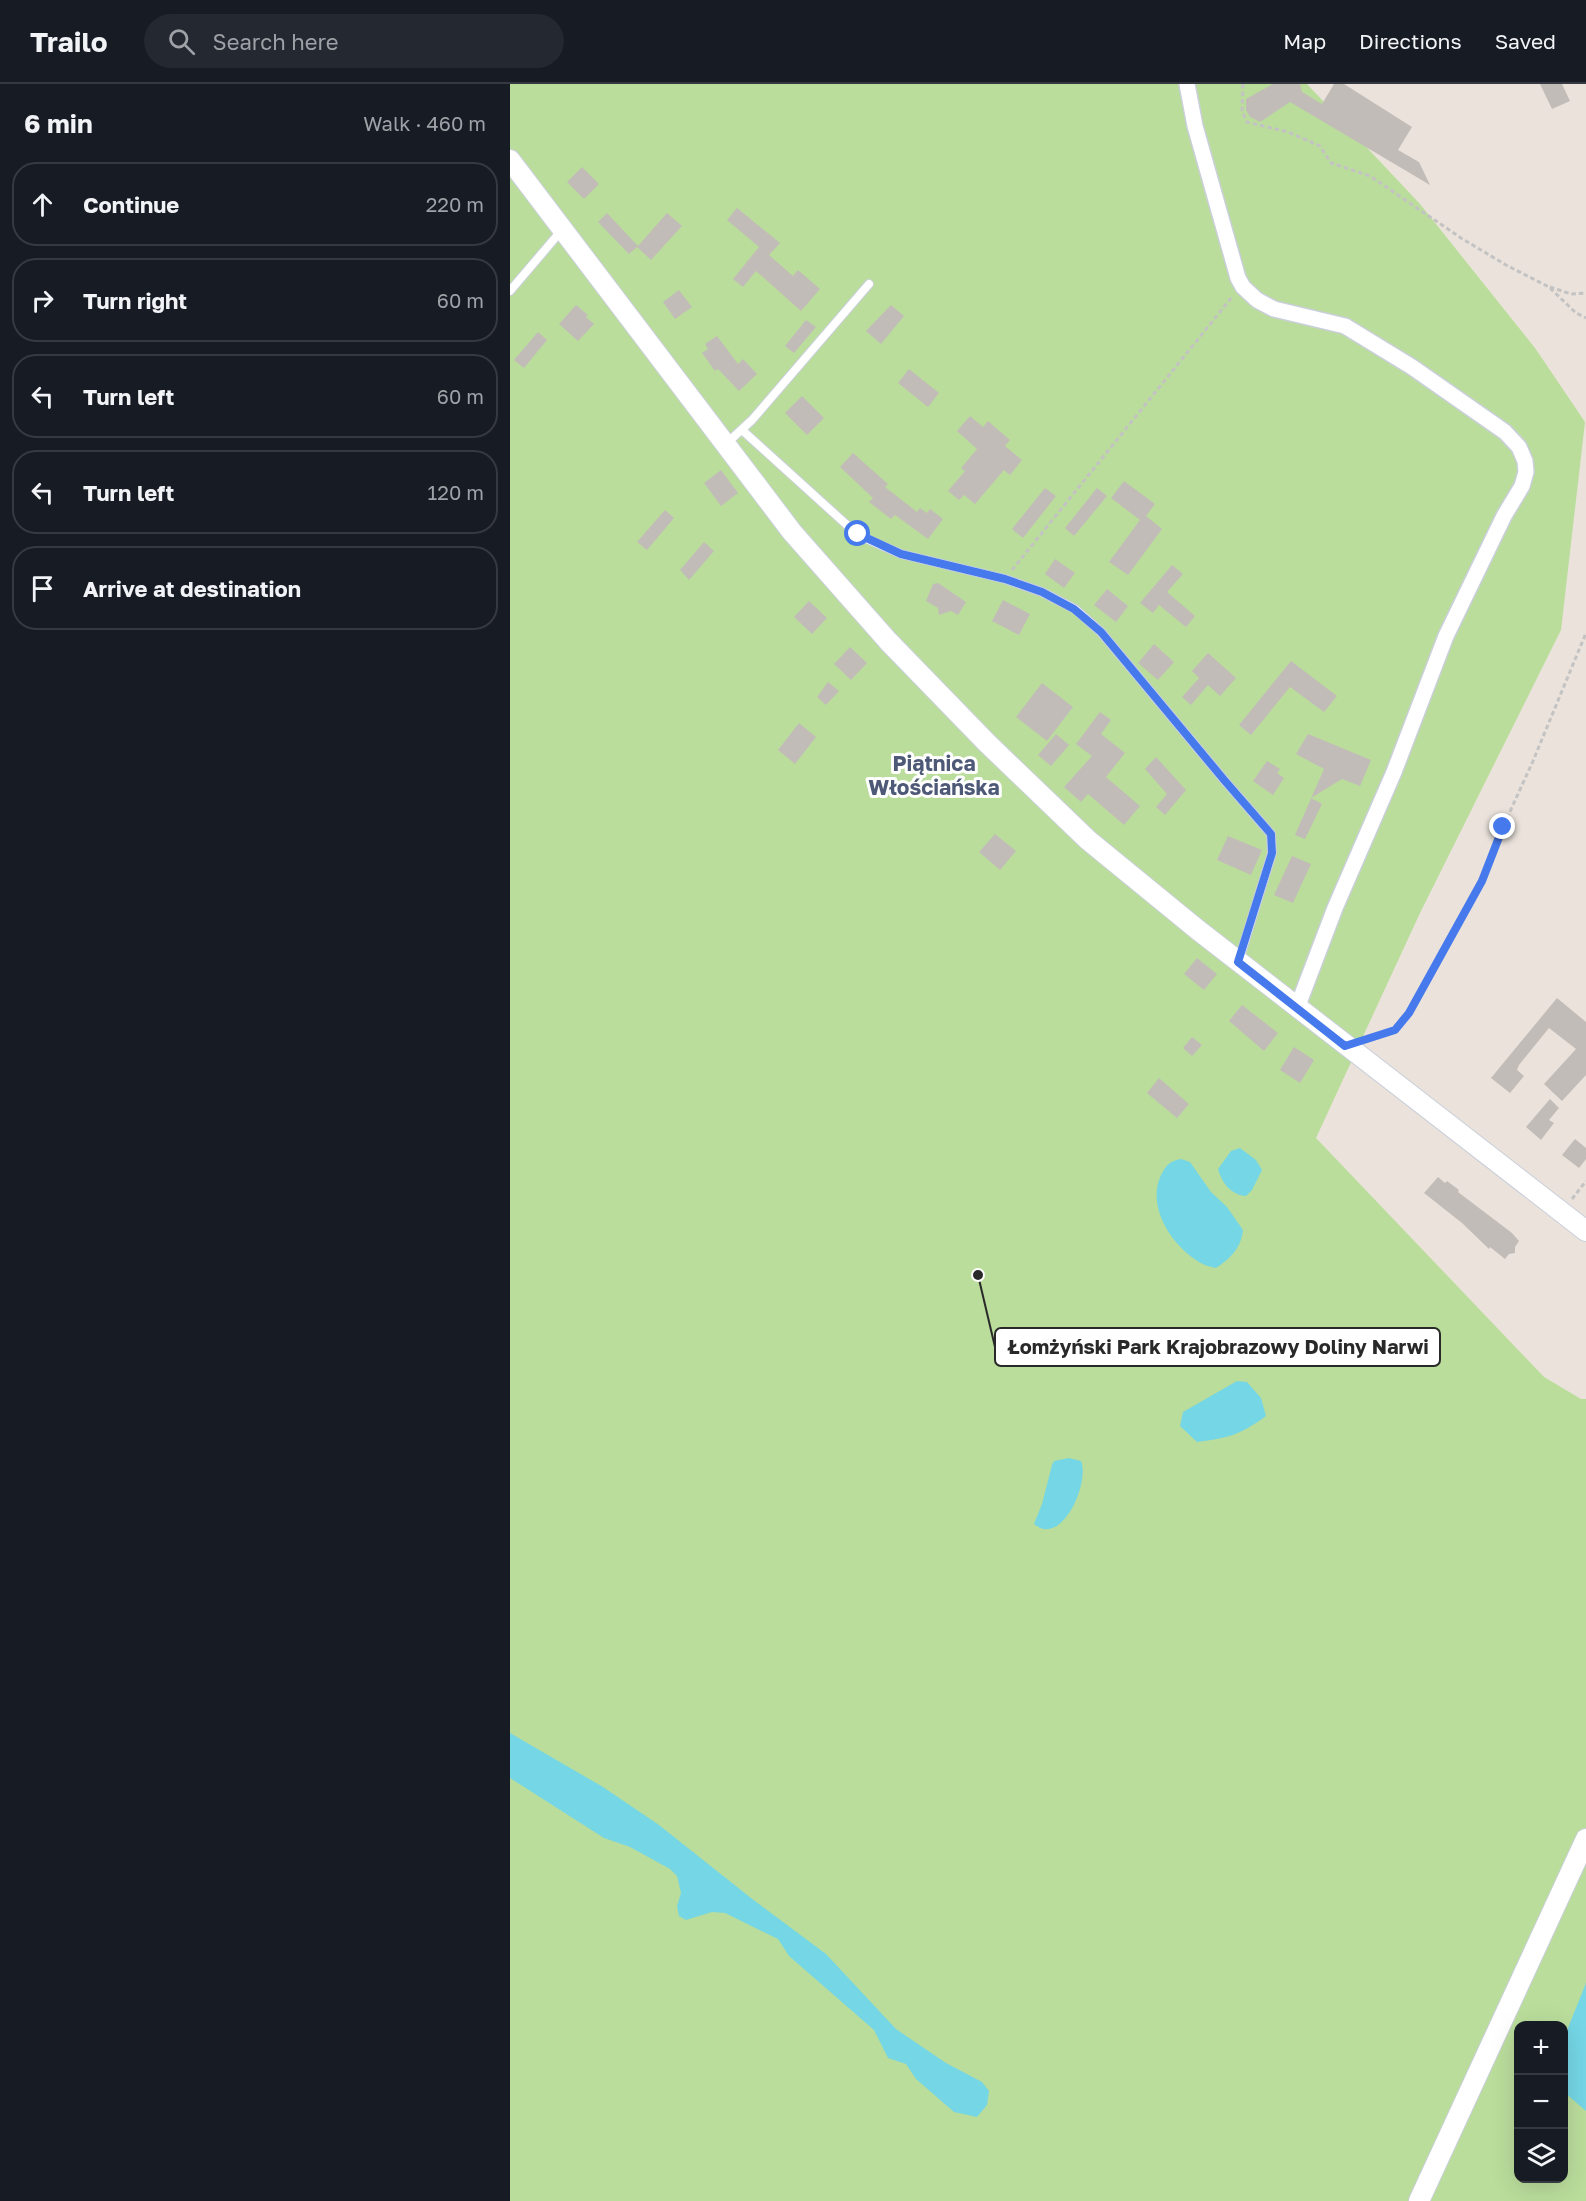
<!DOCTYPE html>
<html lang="en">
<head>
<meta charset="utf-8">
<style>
	body { margin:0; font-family:"Golos Text",sans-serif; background:#242831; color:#f1f3f6 }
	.controls { position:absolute; right:18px; bottom:18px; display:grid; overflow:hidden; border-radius:12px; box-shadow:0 6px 24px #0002 }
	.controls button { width:54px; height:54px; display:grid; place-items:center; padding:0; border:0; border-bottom:2px solid #363941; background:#171b24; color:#f1f3f6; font:30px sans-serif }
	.stop { position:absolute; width:18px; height:18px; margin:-14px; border:4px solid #467aec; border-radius:50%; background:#fff }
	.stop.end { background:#467aec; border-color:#fff; box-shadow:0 2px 6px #0008 }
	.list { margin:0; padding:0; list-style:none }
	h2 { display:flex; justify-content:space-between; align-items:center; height:78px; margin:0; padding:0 24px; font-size:26px }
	h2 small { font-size:20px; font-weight:400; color:#9ea1a6 }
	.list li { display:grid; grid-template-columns:39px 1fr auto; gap:18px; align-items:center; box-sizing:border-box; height:84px; margin:0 12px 12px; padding:0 12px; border:2px solid #363941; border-radius:24px }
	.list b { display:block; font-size:22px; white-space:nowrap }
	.list em { font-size:20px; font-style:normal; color:#9ea1a6 }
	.icon { flex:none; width:33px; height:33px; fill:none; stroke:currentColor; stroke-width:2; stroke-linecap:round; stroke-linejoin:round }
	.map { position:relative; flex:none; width:1076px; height:2117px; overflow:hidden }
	header { display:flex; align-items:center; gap:36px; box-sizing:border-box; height:84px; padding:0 30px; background:#171b24; border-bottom:2px solid #363941 }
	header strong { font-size:28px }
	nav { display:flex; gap:33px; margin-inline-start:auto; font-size:21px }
	.search { width:420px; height:54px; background:#242831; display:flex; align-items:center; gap:15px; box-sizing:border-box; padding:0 21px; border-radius:33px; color:#9ea1a6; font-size:22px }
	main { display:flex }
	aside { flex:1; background:#171b24 }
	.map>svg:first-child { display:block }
</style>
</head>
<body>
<header>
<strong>Trailo</strong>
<div class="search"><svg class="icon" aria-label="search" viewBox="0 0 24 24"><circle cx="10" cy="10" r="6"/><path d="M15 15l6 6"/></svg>Search here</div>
<nav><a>Map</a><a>Directions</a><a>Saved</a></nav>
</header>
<main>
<aside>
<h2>6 min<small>Walk · 460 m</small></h2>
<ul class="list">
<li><svg class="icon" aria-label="ahead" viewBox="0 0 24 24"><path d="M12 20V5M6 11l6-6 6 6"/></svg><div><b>Continue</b></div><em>220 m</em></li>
<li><svg class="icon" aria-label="right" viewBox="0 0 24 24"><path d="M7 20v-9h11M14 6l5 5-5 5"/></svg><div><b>Turn right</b></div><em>60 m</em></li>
<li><svg class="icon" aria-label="left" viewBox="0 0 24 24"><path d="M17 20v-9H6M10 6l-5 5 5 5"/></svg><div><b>Turn left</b></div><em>60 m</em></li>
<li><svg class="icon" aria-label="left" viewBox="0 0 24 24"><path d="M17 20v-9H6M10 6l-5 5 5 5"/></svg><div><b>Turn left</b></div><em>120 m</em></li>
<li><svg class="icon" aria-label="arrive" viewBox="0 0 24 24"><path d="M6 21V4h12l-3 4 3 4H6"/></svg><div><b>Arrive at destination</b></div></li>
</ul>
</aside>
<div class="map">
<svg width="1076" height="2117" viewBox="0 0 1076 2117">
	<rect width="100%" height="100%" fill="#eae2db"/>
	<path fill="#badd9b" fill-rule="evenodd" d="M0 0H797L910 120 1025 264 1075 338 1051 546 910 829 806 1054 1034 1293 1071 1315H1076V2117H0ZM1008 1942H1054V2094H1008Z"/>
	<path fill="#75d6e5" d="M730 1064 746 1076 752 1086 742 1106 736 1112C721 1111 712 1099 708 1085L721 1067Z
		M671 1075 680 1078 701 1108 717 1123 733 1146C731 1164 721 1174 706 1184 701 1183 693 1181 689 1178 662 1162 636 1123 651 1091 656 1081 660 1077 671 1075Z
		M727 1297 737 1298 751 1314 756 1332C730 1351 718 1354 687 1358L670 1342 673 1328Z
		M559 1374 571 1377C580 1398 552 1464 524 1440L532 1420 542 1381 544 1377Z
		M0 1649 93 1703 149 1741 241 1814 316 1870 386 1945 436 1979 472 1998 479 2007 477 2021 467 2033 444 2028 406 1995 396 1980 378 1974 364 1946 279 1872 268 1855 215 1829 202 1828 176 1836 169 1832 167 1822 171 1809 167 1792 160 1785 120 1763 94 1754 0 1694Z
		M1076 1899V2027L1054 2008V1954Z"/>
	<path fill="#c2bcb8" d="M763 0H790L792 8 812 20 824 0H834L902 43 888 66 909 78 920 101 780 18 750 38 740 33 736 26V15Z
		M1030 0H1052L1060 17 1042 25Z
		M72 83 89 100 74 115 57 98Z
		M227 124 270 159 259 171 283 192 288 186 310 205 291 227 246 187 233 203 223 195 249 163 217 136Z
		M97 129 128 162 157 129 172 142 141 176 127 163 119 170 88 138Z
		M169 206 182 223 165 235 153 218Z
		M66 221 78 231 76 233 84 240 68 257 49 240Z
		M381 221 394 232 371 260 356 247Z
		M296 236 306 243 284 269 275 262Z
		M28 248 37 256 14 284 4 276Z
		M207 252 228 280 233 275 247 290 229 307 208 285 205 287 192 269 198 265 195 260Z
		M399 285 429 309 418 323 388 299Z
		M292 312 314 334 297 351 275 329Z
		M460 332 473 343 478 337 500 356 495 362 512 376 500 391 494 386 465 420 454 411 449 416 438 407 455 387 451 384 467 365 447 347Z
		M343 369 378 400 375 403 407 428 410 424 417 429 420 425 433 435 418 455 385 431 381 435 359 418 363 414 330 383Z
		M211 386 228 409 211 422 194 399Z
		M614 397 645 420 636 432 652 445 618 491 599 478 630 436 601 414Z
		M535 404 546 412 513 454 502 445Z
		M587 404 597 412 564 452 555 444Z
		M155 426 164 434 137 466 127 458Z
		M194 458 204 467 179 496 170 486Z
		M545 475 565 489 554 504 535 490Z
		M662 481 673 490 657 508 685 532 676 543 649 521 643 529 630 519Z
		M428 499 456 518 448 531 441 527 429 531 428 524 416 517 423 500Z
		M597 505 618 522 606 538 584 521Z
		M493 516 520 530 509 551 482 537Z
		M299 517 317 534 302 550 284 533Z
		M644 560 664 578 648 596 628 579Z
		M340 563 357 579 341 596 324 580Z
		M698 569 726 594 710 612 698 601 681 621 672 613 689 594 682 587Z
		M781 577 827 612 814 628 780 603 741 651 729 641Z
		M318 598 329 607 316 621 307 613Z
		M532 599 563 623 537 657 506 633Z
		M590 628 601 636 591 650 615 669 596 693 630 722 614 741 578 710 571 718 554 703 582 672 566 660Z
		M289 639 306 653 285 680 268 666Z
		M546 650 559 661 541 682 528 671Z
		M798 650 861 676 850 702 832 695 801 714 812 720 795 755 785 751 814 685 786 670Z
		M646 673 676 706 655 731 646 723 657 710 635 685Z
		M757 677 770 685 767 689 774 694 763 711 743 697Z
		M485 750 506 767 490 786 469 768Z
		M718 752 752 766 741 791 707 776Z
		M782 772 801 780 783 819 764 811Z
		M687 874 707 890 694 906 674 890Z
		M1047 914 1076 938V991L1052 1017 1034 1000 1066 965 1039 944 1009 981 1007 986 1014 992 1000 1009 981 994Z
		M732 921 768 949 754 967 719 937Z
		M682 953 692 961 682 972 673 964Z
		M784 963 804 976 790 999 770 986Z
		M649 994 679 1020 667 1034 637 1009Z
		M1040 1015 1049 1024 1039 1036 1044 1039 1031 1056 1016 1043Z
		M1065 1055 1076 1064V1075L1069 1084 1052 1071Z
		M928 1093 935 1099 937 1097 949 1106 948 1108 1002 1149 1009 1157 1005 1163V1169L999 1170 995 1175 980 1163 979 1165 952 1139 914 1109Z"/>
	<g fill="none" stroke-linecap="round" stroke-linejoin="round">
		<g stroke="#cacfda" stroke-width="10">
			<path id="service" d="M0 207 51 147
				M232 346 348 451 391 470 495 495 532 508 565 525 591 548 715 697 761 750 762 769 729 876
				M217 359 242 336 359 200"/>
		</g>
		<g stroke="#cacfda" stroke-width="18">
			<path id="minor" d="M677 0 685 42 728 194 733 203 747 216 764 225 835 242 902 283 995 348 1009 363 1015 377 1016 388 1012 402 994 432 936 552 884 688 825 824 787 924"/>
		</g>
		<g stroke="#cacfda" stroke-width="22">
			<path id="tertiary" d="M0 76 282 448 378 557 477 659 578 756 688 846 1076 1147
				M909 2117 1076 1755"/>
		</g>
		<path stroke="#c3c3c3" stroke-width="3" stroke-dasharray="4.5 3" stroke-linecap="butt" d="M733 0 732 27 737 38 778 48 810 62 821 79 860 92 951 154 996 181 1039 203 1066 229 1076 234
			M1040 203 1061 210 1076 209
			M502 486 722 213
			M857 955 886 946 899 929 972 797 993 743 1023 677 1076 549
			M1062 1115 1076 1097"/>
		<use href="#service" stroke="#fff" stroke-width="8"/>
		<use href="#minor" stroke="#fff" stroke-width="15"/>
		<use href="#tertiary" stroke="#fff" stroke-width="20"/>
	</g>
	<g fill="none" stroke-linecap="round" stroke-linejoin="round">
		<path stroke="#467aec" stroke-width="8" d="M348 450 391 470 495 495 532 508 564 525 591 548 715 697 761 750 762 769 728 878 835 962 885 946 899 929 972 797 993 743"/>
	</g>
	<g text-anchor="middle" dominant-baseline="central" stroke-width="6" stroke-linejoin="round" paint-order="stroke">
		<g font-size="21" font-weight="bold" fill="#4d5976" stroke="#fff">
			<text x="424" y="679">Piątnica<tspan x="424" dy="24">Włościańska</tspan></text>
		</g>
	</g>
	<path fill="none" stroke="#292929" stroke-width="2" d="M468 1191L485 1263"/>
	<circle fill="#292929" stroke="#fff" stroke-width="2" cx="468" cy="1191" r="6"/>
	<rect fill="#fff" stroke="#292929" stroke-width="2" x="485" y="1244" width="445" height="38" rx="6"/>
	<g font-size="20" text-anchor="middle" font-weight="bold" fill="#292929">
		<text x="708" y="1270">Łomżyński Park Krajobrazowy Doliny Narwi</text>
	</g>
</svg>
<div class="controls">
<button>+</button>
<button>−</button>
<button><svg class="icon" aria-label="layers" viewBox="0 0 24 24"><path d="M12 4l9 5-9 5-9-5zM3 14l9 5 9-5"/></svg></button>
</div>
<div class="stop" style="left:348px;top:450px"></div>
<div class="stop end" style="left:993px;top:743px"></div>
</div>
</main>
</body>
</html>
